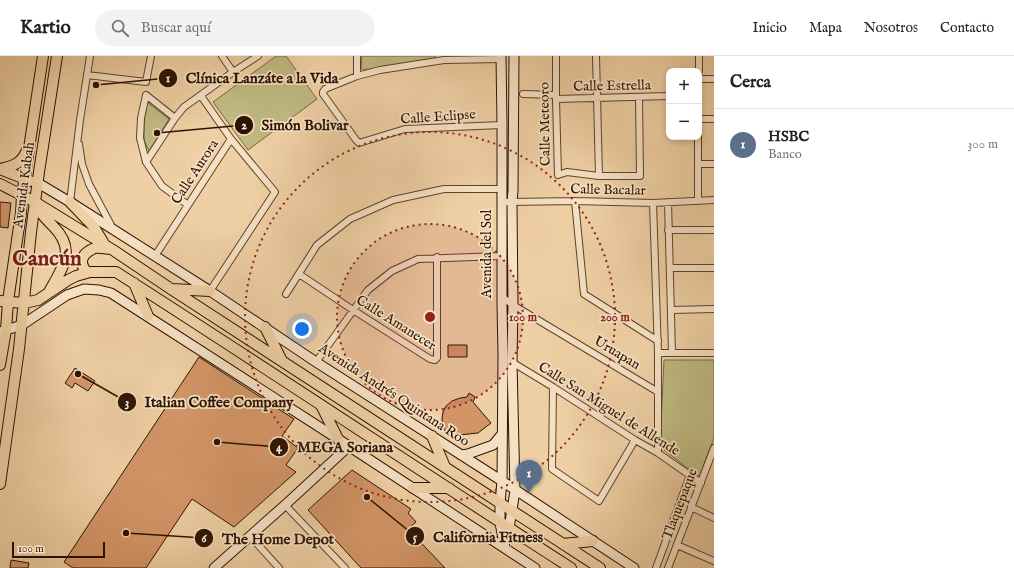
<!DOCTYPE html>
<html lang="es">
<head>
<meta charset="utf-8">
<style>
	body { margin:0; font-family:"IM FELL English",serif; background:#f2f2f2; color:#222 }
	.controls { position:absolute; right:12px; top:12px; display:grid; overflow:hidden; border-radius:8px; box-shadow:0 2px 6px #0003 }
	.controls button { width:36px; height:36px; display:grid; place-items:center; padding:0; border:0; border-bottom:1px solid #e0e0e0; background:#fff; color:#222; font:20px sans-serif }
	.scale { position:absolute; left:12px; bottom:10px; width:93px; box-sizing:border-box; padding-left:4px; border:2px solid #2e1300; border-top:0; font-size:11px; line-height:14px; white-space:nowrap; color:#2e1300; -webkit-text-stroke:3px #f5e0c4; paint-order:stroke }
	.you { position:absolute; left:302px; top:273px; width:14px; height:14px; margin:-10px; border:3px solid #fff; border-radius:50%; background:#1a73e8; box-shadow:0 0 0 6px #1a73e833 }
	.badge { display:grid; place-items:center; width:26px; height:26px; border-radius:50%; background:#d93025; color:#fff; font-size:13px; font-weight:700 }
	.pin { position:absolute; translate:-50% -33px; filter:drop-shadow(0 1px 2px #0008) }
	.pin::after { content:''; position:absolute; top:21px; width:14px; height:12px; background:inherit; clip-path:polygon(0 0,100% 0,50% 100%) }
	.list { margin:0; padding:0; list-style:none }
	h2 { display:flex; justify-content:space-between; align-items:center; height:52px; margin:0; padding:0 16px; font-size:17px }
	h2 small { font-size:13px; font-weight:400; color:#767676 }
	.list li { display:grid; grid-template-columns:26px 1fr auto; gap:12px; align-items:center; box-sizing:border-box; height:72px; padding:0 16px; border-top:1px solid #e0e0e0 }
	.list b { display:block; font-size:15px; white-space:nowrap }
	.list p { margin:0; font-size:13px; white-space:nowrap; color:#767676 }
	.list em { font-size:13px; font-style:normal; color:#767676 }
	.icon { flex:none; width:22px; height:22px; fill:none; stroke:currentColor; stroke-width:2; stroke-linecap:round; stroke-linejoin:round }
	.map { position:relative; flex:none; width:714px; height:512px; overflow:hidden }
	header { display:flex; align-items:center; gap:24px; box-sizing:border-box; height:56px; padding:0 20px; background:#fff; border-bottom:1px solid #e0e0e0 }
	header strong { font-size:19px }
	nav { display:flex; gap:22px; margin-inline-start:auto; font-size:14px }
	.search { width:280px; height:36px; background:#f2f2f2; display:flex; align-items:center; gap:10px; box-sizing:border-box; padding:0 14px; border-radius:22px; color:#767676; font-size:15px }
	main { display:flex }
	aside { flex:1; background:#fff }
	.map>svg:first-child { display:block }
</style>
</head>
<body>
<header>
<strong>Kartio</strong>
<div class="search"><svg class="icon" aria-label="search" viewBox="0 0 24 24"><circle cx="10" cy="10" r="6"/><path d="M15 15l6 6"/></svg>Buscar aquí</div>
<nav><a>Inicio</a><a>Mapa</a><a>Nosotros</a><a>Contacto</a></nav>
</header>
<main>
<div class="map">
<svg width="714" height="512" viewBox="0 0 714 512">
	<rect width="100%" height="100%" fill="#efcfa4"/>
	<filter id="stains"><feTurbulence type="fractalNoise" baseFrequency=".005" numOctaves="4"/><feColorMatrix values="0 0 0 0 .2 0 0 0 0 .09 0 0 0 0 .02 0 0 0 .5 -.17"/></filter>
	<radialGradient id="worn" r=".72"><stop offset=".6" stop-color="#630" stop-opacity="0"/><stop offset="1" stop-color="#630" stop-opacity=".3"/></radialGradient>
	<path fill="#bfb982" stroke="#766641" d="M276 0H286L317 43 248 94 213 46Z
		M362 0H435L436 4 363 14 361 12Z
		M147 46 169 63 149 95 144 84V65Z
		M664 304H714V382L699 421 660 391Z"/>
	<path fill="#d39567" stroke="#2e1300" d="M0 146 11 147 8 172 0 171Z
		M448 289H467V301H448Z
		M199 301 294 363 282 380 298 392 286 409 296 416 234 471 192 443 146 512H73L64 506Z
		M75 312 95 325 88 335 75 327 72 332 65 327Z
		M469 337 475 341 473 346 491 367 478 377 450 380 446 376 443 372 442 363 443 356 446 350 452 345 460 342 467 341Z
		M352 414 411 453 408 457 416 466 408 473 445 512H361L308 454Z
		M11 504 29 507 28 512H10Z"/>
	<g fill="none" stroke-linecap="round" stroke-linejoin="round">
		<g stroke="#5e4229" stroke-width="8">
			<path id="street" d="M222 0 233 16 258 0
				M357 0V20
				M556 0V43L558 119 567 116 599 120H640L639 41
				M596 0 599 120
				M501 3 444 4 380 14 357 20 325 33 323 36V38L356 84 359 87 405 73 502 69
				M699 15V0
				M87 19 146 26 151 0
				M699 23H714
				M523 38 556 39
				M201 40 231 83 275 136 210 235
				M556 43 669 40
				M175 62 146 39 141 62 140 82 146 106 162 130 188 149
				M699 63H714
				M79 88 82 108 89 128 113 173
				M146 106 175 62 184 51 233 16
				M698 108H714
				M575 145 584 238 658 285
				M698 145V81
				M70 146 80 64 90 0
				M501 146 575 145 653 147 714 144
				M668 146 672 297
				M653 147 658 297V397
				M668 174H714
				M155 200 231 83
				M670 212H714
				M299 218 353 254 430 303 435 304 437 302V201
				M286 238 317 189 350 163 393 144 444 133H501
				M502 241 513 249 658 336
				M671 254 714 253
				M658 297H714
				M510 305 553 331 635 384 658 397 701 427
				M316 306 368 234 392 215 418 203 501 200
				M553 331 552 413 599 445 635 384
				M285 449 345 512
				M691 451 714 462
				M250 480 279 512
				M677 489 714 505
				M656 512 690 419
				M668 512 714 392"/>
		</g>
		<g stroke="#2e1300" stroke-width="11">
			<path id="secondary" d="M501 0 502 69V248L503 299 502 425 500 447V467L505 492
				M38 127 70 146 210 235 316 306 502 425 634 512
				M0 276 22 269 67 239 84 233 99 234 111 237 338 383 535 512
				M461 399 468 398 493 389 502 378
				M509 472 515 435 512 306 513 249 512 147 513 134 514 0
				M214 512 285 449 349 390"/>
		</g>
		<g stroke="#2e1300" stroke-width="12">
			<path id="primary" d="M0 113C14 110 22 107 27 94
				M0 113 30 125
				M0 128 35 146 113 194 171 233 600 512
				M35 146C39 156 46 163 53 170 76 193 64 210 50 234
				M70 146 94 171 103 186
				M87 216C80 209 80 201 89 195 89 195 94 192 95 192 99 191 106 193 111 193
				M134 227 148 260
				M172 233 210 235
				M0 245 24 247 38 244 68 224 76 220 90 216H116C268 313 419 414 571 512
				M265 271 282 305
				M0 309 6 274 8 245 21 157 22 139 43 0
				M321 349 338 383
				M432 380 445 411
				M0 428 19 293 31 176 39 116 57 0
				M413 432H449
				M563 488 593 485"/>
		</g>
		<use href="#street" stroke="#f5e0c4" stroke-width="6"/>
		<use href="#secondary" stroke="#f5e0c4" stroke-width="9"/>
		<use href="#primary" stroke="#efcfa4" stroke-width="10"/>
	</g>
	<circle cx="430" cy="261" r="93" fill="#8f2418" fill-opacity=".12"/>
	<g fill="none" stroke="#8f2418" stroke-width="2" stroke-dasharray="2 4">
		<circle cx="430" cy="261" r="93"/>
		<circle cx="430" cy="261" r="185"/>
	</g>
	<g text-anchor="middle" dominant-baseline="central" stroke-width="3.5" stroke-linejoin="round" paint-order="stroke">
		<g font-size="14" fill="#2e1300" stroke="#f5e0c4">
			<text transform="translate(612 30) rotate(-1)">Calle Estrella</text>
			<text transform="translate(438 61) rotate(-4)">Calle Eclipse</text>
			<text transform="translate(545 68) rotate(-91)">Calle Meteoro</text>
			<text transform="translate(195 116) rotate(-57)">Calle Aurora</text>
			<text transform="translate(24 129) rotate(-82)">Avenida Kabah</text>
			<text transform="translate(608 134) rotate(1)">Calle Bacalar</text>
			<text transform="translate(487 198) rotate(-90)">Avenida del Sol</text>
			<text transform="translate(396 267) rotate(32)">Calle Amanecer</text>
			<text transform="translate(617 297) rotate(31)">Uruapan</text>
			<text transform="translate(394 339) rotate(33)">Avenida Andrés Quintana Roo</text>
			<text transform="translate(609 353) rotate(32)">Calle San Miguel de Allende</text>
			<text transform="translate(680 448) rotate(-69)">Tlaquepaque</text>
		</g>
		<g font-size="22" font-weight="bold" fill="#7a1f14" stroke="#f5e0c4">
			<text x="47" y="203">Cancún</text>
		</g>
	</g>
	<circle cx="430" cy="261" r="6" fill="#8f2418" stroke="#f5e0c4" stroke-width="2"/>
	<g font-size="12" text-anchor="middle" font-weight="bold" fill="#8f2418" stroke="#f5e0c4" stroke-width="3.5" stroke-linejoin="round" paint-order="stroke">
		<text x="523" y="265">100 m</text>
		<text x="615" y="265">200 m</text>
	</g>
	<path fill="none" stroke="#2e1300" stroke-width="1.5" d="M96 29L168 22M157 77L244 69M78 318L127 346M217 386L279 391M367 441L415 480M126 477L204 482"/>
	<g fill="#2e1300" stroke="#f5e0c4" stroke-width="1.5">
		<circle cx="96" cy="29" r="4"/>
		<circle cx="157" cy="77" r="4"/>
		<circle cx="78" cy="318" r="4"/>
		<circle cx="217" cy="386" r="4"/>
		<circle cx="367" cy="441" r="4"/>
		<circle cx="126" cy="477" r="4"/>
		<circle cx="168" cy="22" r="10"/>
		<circle cx="244" cy="69" r="10"/>
		<circle cx="127" cy="346" r="10"/>
		<circle cx="279" cy="391" r="10"/>
		<circle cx="415" cy="480" r="10"/>
		<circle cx="204" cy="482" r="10"/>
	</g>
	<g font-size="12" text-anchor="middle" font-weight="bold" fill="#fff">
		<text x="168" y="26">1</text>
		<text x="244" y="73">2</text>
		<text x="127" y="350">3</text>
		<text x="279" y="395">4</text>
		<text x="415" y="485">5</text>
		<text x="204" y="486">6</text>
	</g>
	<g font-size="15" text-anchor="middle" font-weight="bold" fill="#2e1300" stroke="#f5e0c4" stroke-width="3.5" stroke-linejoin="round" paint-order="stroke">
		<text x="262" y="27">Clínica Lanzáte a la Vida</text>
		<text x="305" y="74">Simón Bolivar</text>
		<text x="219" y="351">Italian Coffee Company</text>
		<text x="345" y="396">MEGA Soriana</text>
		<text x="488" y="486">California Fitness</text>
		<text x="278" y="488">The Home Depot</text>
	</g>
	<rect width="100%" height="100%" filter="url(#stains)"/>
	<rect width="100%" height="100%" fill="url(#worn)"/>
</svg>
<div class="controls">
<button>+</button>
<button>−</button>
</div>
<div class="scale">100 m</div>
<div class="you"></div>
<div class="pin badge" style="left:529px;top:437px;background:#5c6f8a">1</div>
</div>
<aside>
<h2>Cerca<small></small></h2>
<ul class="list">
<li><span class="badge" style="background:#5c6f8a">1</span><div><b>HSBC</b><p>Banco</p></div><em>300 m</em></li>
</ul>
</aside>
</main>
</body>
</html>
